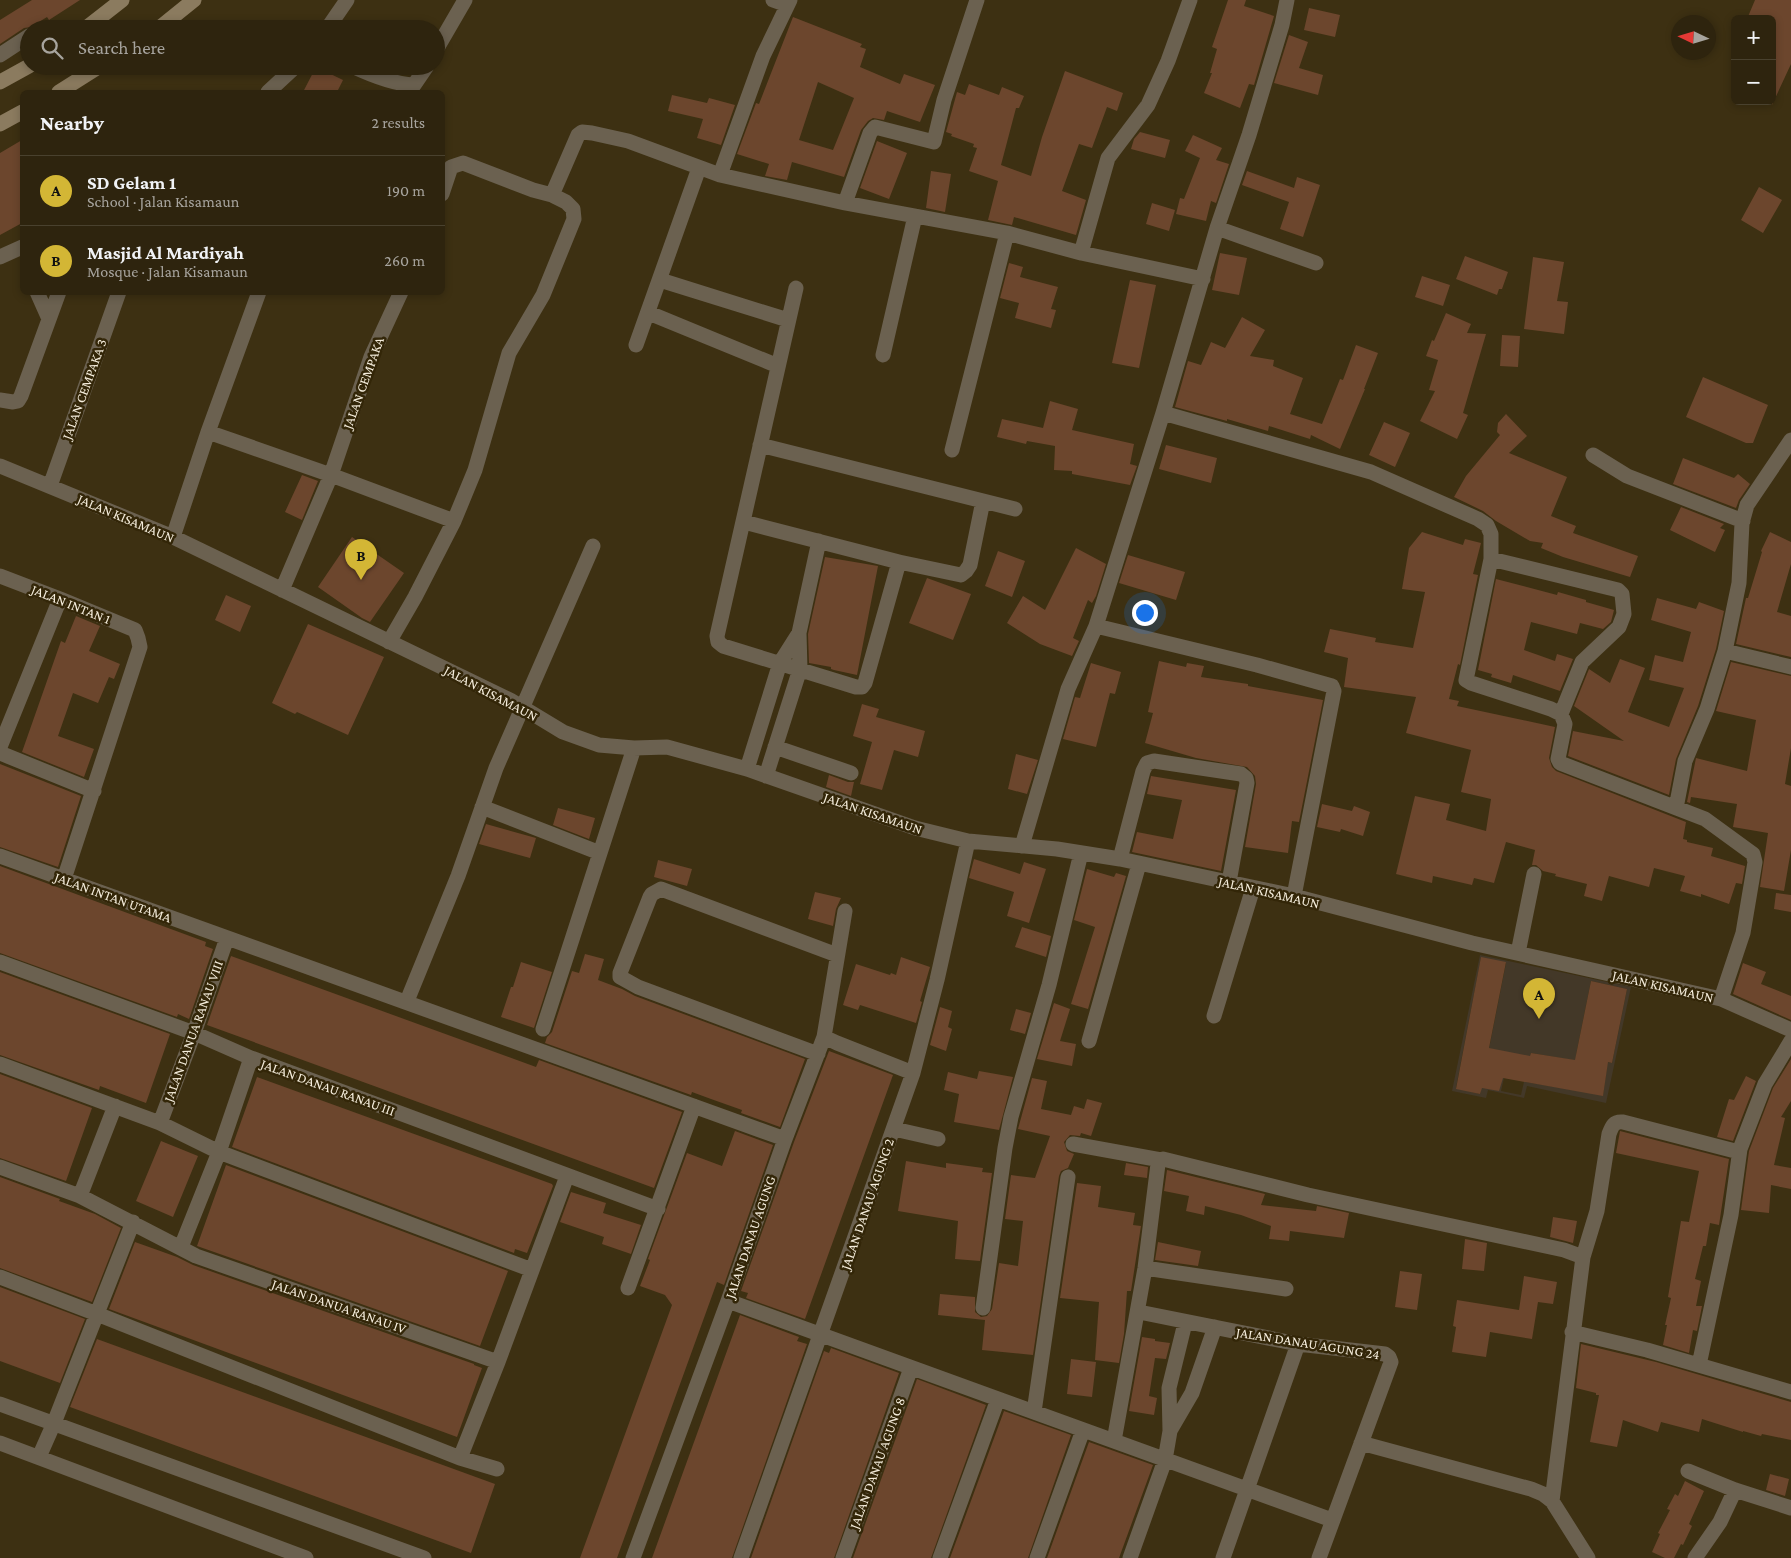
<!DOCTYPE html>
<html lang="en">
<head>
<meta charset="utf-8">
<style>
	body { margin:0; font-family:"Crimson Pro",serif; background:#3a301c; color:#f1f3f6 }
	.controls { position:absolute; right:15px; top:15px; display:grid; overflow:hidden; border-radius:8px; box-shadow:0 2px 8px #0003 }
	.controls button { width:45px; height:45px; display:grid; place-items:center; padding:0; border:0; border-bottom:1px solid #49412e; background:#2e240e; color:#f1f3f6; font:25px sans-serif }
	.compass { position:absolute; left:1671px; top:15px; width:45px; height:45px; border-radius:50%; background:#2e240e; box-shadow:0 2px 8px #0003; rotate:274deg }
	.you { position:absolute; left:1144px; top:612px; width:18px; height:18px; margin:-12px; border:4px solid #fff; border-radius:50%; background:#1a73e8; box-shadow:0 0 0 8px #1a73e833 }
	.badge { display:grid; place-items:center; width:32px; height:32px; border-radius:50%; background:#d3b635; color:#111; font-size:16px; font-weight:700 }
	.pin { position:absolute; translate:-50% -41px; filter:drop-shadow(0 1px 2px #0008) }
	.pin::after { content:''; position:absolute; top:26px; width:18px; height:15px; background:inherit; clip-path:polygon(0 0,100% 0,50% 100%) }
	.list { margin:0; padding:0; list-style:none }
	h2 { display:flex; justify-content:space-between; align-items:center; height:65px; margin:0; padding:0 20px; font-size:21px }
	h2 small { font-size:16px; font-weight:400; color:#a7a49e }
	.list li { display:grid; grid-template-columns:32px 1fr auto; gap:15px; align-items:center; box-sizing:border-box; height:70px; padding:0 20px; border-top:1px solid #49412e }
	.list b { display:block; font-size:19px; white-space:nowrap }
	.list p { margin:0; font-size:16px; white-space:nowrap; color:#a7a49e }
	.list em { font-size:16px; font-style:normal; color:#a7a49e }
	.icon { flex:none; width:28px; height:28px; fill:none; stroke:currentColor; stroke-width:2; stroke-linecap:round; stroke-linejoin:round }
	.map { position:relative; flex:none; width:1791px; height:1558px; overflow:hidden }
	.search { position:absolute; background:#2e240e; box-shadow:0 2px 8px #0003; left:20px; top:20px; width:425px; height:55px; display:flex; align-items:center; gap:12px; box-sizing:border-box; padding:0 18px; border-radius:28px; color:#a7a49e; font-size:19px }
	.panel { position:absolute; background:#2e240e; box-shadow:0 2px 8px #0003; left:20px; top:90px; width:425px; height:205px; border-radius:8px }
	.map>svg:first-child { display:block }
</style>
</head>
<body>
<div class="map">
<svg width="1791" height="1558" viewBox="0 0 1791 1558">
	<rect width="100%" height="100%" fill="#3d3012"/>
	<path fill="#433828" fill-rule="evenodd" d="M1480 955 1631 987 1606 1103 1527 1086 1524 1098 1488 1090 1486 1098 1452 1091ZM1481 958 1506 963 1480 1094 1456 1088ZM1591 981 1627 989 1612 1063 1576 1055ZM1531 1053 1607 1066 1603 1095 1526 1082ZM1508 1060 1528 1064 1521 1095 1501 1091Z"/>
	<path fill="#6c462d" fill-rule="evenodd" d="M32 0H80L49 20 47 17 31 27 24 28 0 44V20Z
		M1228 0H1246L1244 6 1274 16 1254 85 1249 84 1240 108 1204 93 1212 73H1210L1217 49 1212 47Z
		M1755 0H1791V64L1772 105V19H1747Z
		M1309 8 1340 15 1335 37 1304 30Z
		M793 17 862 44 860 47 866 49 860 67 900 84 904 74 935 85 920 122 887 111 884 120 873 118 868 121 861 130 844 177 792 162 787 180 765 176 769 164 737 154 756 103 759 104ZM818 82 854 98 833 150 799 140Z
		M1289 35 1308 42 1299 68 1323 75 1318 95 1274 83Z
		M316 67 343 80 337 92H303Z
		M1065 71 1123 93 1117 111 1107 107 1092 148 1079 144 1062 191 1086 200 1076 235 1014 217 1012 225 988 220 998 181 969 171 977 148 973 147 974 144 951 136 952 134 946 132 957 92 965 95 969 84 999 95 1002 87 1024 96 1019 108H1016L1001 165 1031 176 1042 137Z
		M672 95 707 103 709 98 735 105 721 145 697 138 703 119 668 111Z
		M1140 132 1170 140 1165 158 1131 149 1134 139Z
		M1193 135 1222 148 1216 160 1229 164 1216 203 1211 201 1206 221 1176 214 1180 198 1184 199 1200 158 1185 151Z
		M22 140V223L0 235V153Z
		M877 141 907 153 889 199 860 188Z
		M931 171 951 174 945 212 926 208Z
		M1247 171 1294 188 1297 177 1320 185 1303 237 1280 229 1289 202 1242 185Z
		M1759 187 1782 200 1763 233 1741 220Z
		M1152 203 1175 210 1169 231 1146 224Z
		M1220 253 1247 258 1239 295 1212 290Z
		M1465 256 1508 272 1502 289H1499L1497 295 1456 279Z
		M1533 257 1564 262 1557 301 1568 302 1564 334 1524 329Z
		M1009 263 1023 267 1020 277 1058 287 1051 309 1056 310 1051 328 1015 318 1019 303 1000 298Z
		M1422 276 1450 285 1443 306 1415 297Z
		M1130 280 1156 285 1139 368 1112 363Z
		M1446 313 1471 324 1467 333 1486 334 1463 413 1468 415 1457 439 1420 421 1435 391 1429 390 1438 360 1426 356 1432 340 1434 341Z
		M1242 317 1265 330 1250 356 1274 360 1273 366 1303 378 1290 414 1322 424 1340 379 1343 380 1356 345 1378 353 1364 389H1365L1340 449 1311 435 1310 439 1269 426 1268 431 1227 419V421L1175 407 1188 361 1201 365 1211 342 1225 348Z
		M1502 335 1520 336 1518 367 1500 366Z
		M1703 377 1768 405 1753 443H1746L1686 417Z
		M1050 401 1078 409 1072 430 1134 444 1130 464 1137 466 1130 485 1072 474V471L1054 470 1055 446 1027 441 1026 444 997 437 1002 419 1043 428Z
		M1506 414 1527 436 1509 453 1567 477 1551 516 1576 526 1573 533 1638 556 1630 577 1563 557 1541 548 1543 543 1530 541 1496 521 1483 511 1454 497 1466 476 1500 435 1497 432 1498 423Z
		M1384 422 1410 433 1395 467 1369 455Z
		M1166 445 1217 458 1211 483 1159 469Z
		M1683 458 1734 478 1738 474 1750 484 1739 500 1736 508 1673 484Z
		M302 475 318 481 302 520 285 512Z
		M1681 507 1724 524 1720 528 1725 530 1715 552 1670 530Z
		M1422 532 1463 545 1465 539 1481 543 1473 574 1478 575 1460 665 1458 664 1449 699 1459 701 1457 706 1555 727 1549 758 1552 767 1556 771 1686 822 1683 839 1687 840V842L1713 848 1711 856 1745 866 1742 884 1736 883 1729 904 1701 894V897L1680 891 1685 876 1654 868 1649 887 1609 876 1602 901 1584 896 1587 884 1555 876 1556 874 1543 871 1536 865H1532L1535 850 1506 842 1494 883 1474 878 1472 885 1433 876 1432 883 1396 874 1415 796 1450 804 1446 820 1486 831 1491 799 1461 792 1471 750 1406 733 1416 697 1344 687 1348 658 1324 652 1330 629 1376 638 1375 642 1413 648 1425 592 1402 589 1409 548Z
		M1770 532 1791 542V564L1777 612 1791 616V657L1736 644 1746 598H1748L1762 552 1761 551Z
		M352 537 404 573 370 622 362 618 318 587Z
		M1076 548 1106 564 1096 596 1092 603 1088 600 1073 638 1079 641 1072 656 1040 644 1007 623 1023 596 1045 610Z
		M998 551 1025 561 1012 597 985 586Z
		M1128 555 1185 572 1176 600 1119 583Z
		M825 557 878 566 857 675 834 670 831 669V667L809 663 808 634Z
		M927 578 971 594 953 640 909 623Z
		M1496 579 1557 595 1558 592 1586 600V602L1614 610 1611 622 1603 629 1580 623 1577 634 1531 622 1524 650 1555 661 1557 654 1573 659 1560 691 1513 675 1511 683 1491 677 1492 674 1478 670Z
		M226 595 251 606 240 632 215 620Z
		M1657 598 1696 609 1699 602 1724 611 1716 649 1698 706 1676 759 1669 795 1568 756 1573 731 1624 741 1574 706 1589 669 1610 683 1620 659 1645 668 1628 712 1669 727 1684 688 1649 680 1655 655 1683 662 1691 632 1651 620Z
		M76 616 100 626 89 651 120 664 114 679 109 677 98 703 73 693 58 736 94 749 84 777 22 752 61 641 65 643Z
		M308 624 384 657 348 735 297 712 295 714 272 703Z
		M1159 661 1186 667 1187 663 1204 666 1201 677 1248 684V686L1323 700 1299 822 1292 821 1288 853 1245 847 1256 784 1255 776 1247 767 1196 758 1145 743 1153 713 1148 712Z
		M1731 662 1791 676V748L1785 784 1791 786V850L1784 891 1760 887 1768 833 1733 827 1737 804 1691 797 1690 803 1687 802 1696 758 1747 771 1756 720 1716 711Z
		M1091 663 1121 672 1115 694 1110 693 1096 747 1063 739 1075 697 1080 698Z
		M862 704 879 709 876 717 925 731 918 757 894 750 882 790 860 784 872 742 853 736Z
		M1016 754 1038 760 1027 794 1008 789Z
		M0 764 81 796 58 867 0 847Z
		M829 775 848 782H854L851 796 826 787Z
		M1151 776 1236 790 1221 871 1132 852 1137 832 1173 839 1182 800 1147 794Z
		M1322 804 1352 811 1354 806 1370 812 1363 836 1341 829 1340 832 1317 827Z
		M558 808 595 818 589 839 553 825Z
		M486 824 536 838 530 858 479 844Z
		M974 859 1020 874 1024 862 1046 869 1029 923 1007 916 1014 892 969 878Z
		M658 860 692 869 687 886 654 877Z
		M0 866 206 942 205 946 213 949 189 1019 178 1014 177 1017 0 953Z
		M1087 869 1114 877 1116 873 1126 876 1088 1009 1071 1004 1095 927 1074 920Z
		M815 892 841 898 836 909 833 926 808 919Z
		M1776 893 1791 895V912L1774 909Z
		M1022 927 1051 936 1046 957 1015 947Z
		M585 954 604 959 598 980 622 989 635 996 805 1059 780 1127 741 1113 742 1110 711 1099 692 1092 691 1095 545 1043 547 1037 552 1032 572 971 579 973Z
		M231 956 536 1067 539 1060 682 1112 654 1188 207 1025Z
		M901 957 930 967 920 1001 922 1002 916 1023 860 1005 858 1010 843 1005 856 964 890 975 891 973 896 975Z
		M1481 957 1506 962 1489 1048 1530 1056 1531 1053 1575 1060 1591 981 1627 989 1612 1063 1608 1062 1603 1096 1503 1078 1499 1091 1482 1088 1480 1094 1456 1089Z
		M521 962 552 972 534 1028 501 1017 511 987H513Z
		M1743 963 1766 972 1761 984 1791 996V1020L1733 994Z
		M0 972 170 1034 146 1103 100 1086 99 1090 0 1055Z
		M1054 1003 1070 1009 1060 1041 1076 1044 1072 1066 1037 1059Z
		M940 1007 952 1011 948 1027 952 1029 946 1051 930 1045Z
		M1016 1009 1031 1013 1025 1034 1010 1030Z
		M829 1051 893 1075 805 1319 746 1298 748 1293 741 1291 794 1142Z
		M1791 1059V1101L1781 1117 1785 1118 1774 1165 1791 1168V1189L1771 1185 1769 1213 1741 1210 1749 1151 1773 1088Z
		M979 1071 1013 1077 999 1130 954 1122 959 1094 944 1090 948 1072 977 1079Z
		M0 1074 92 1108 66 1181 0 1158Z
		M1746 1076 1756 1081 1733 1141 1717 1137 1729 1099 1734 1100Z
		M257 1077 552 1184 553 1186 527 1253 515 1249 514 1253 232 1147Z
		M1032 1078 1047 1081 1041 1109 1071 1115 1074 1106 1084 1109 1087 1099 1102 1103 1091 1136 1081 1133 1080 1136 1070 1135 1064 1142 1067 1151 1074 1154 1068 1168 1061 1171 1059 1176 1033 1355 982 1350 985 1320 938 1315 940 1294 975 1297V1312L981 1317 987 1316 992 1309 999 1263 1018 1266 1023 1221 1005 1219 1011 1175 1035 1178 1050 1136 1018 1129Z
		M735 1131 773 1145 724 1285 717 1282 617 1558H580L672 1305 665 1295 640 1286 650 1260 648 1259 687 1153 722 1166Z
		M1620 1131 1729 1159 1719 1225 1710 1223 1706 1246H1703L1695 1279 1701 1281 1696 1306H1702L1697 1331 1693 1330 1689 1353 1663 1345 1667 1325H1665L1671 1298 1668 1297 1681 1221 1689 1222 1699 1171 1616 1153Z
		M161 1141 198 1156 173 1217 136 1201Z
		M906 1161 946 1168V1163L983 1168 982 1172 992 1173 980 1261 955 1259 958 1221 898 1211Z
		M1126 1163 1148 1167 1147 1178 1124 1175Z
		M226 1165 508 1271 480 1346 197 1246Z
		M1167 1170 1265 1194 1261 1205 1316 1211 1317 1206 1349 1213 1344 1238 1290 1231 1289 1241 1269 1239 1271 1226 1241 1215 1205 1206 1204 1215 1186 1211 1189 1196 1164 1191Z
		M0 1177 60 1199 59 1201 95 1214 121 1228 92 1302 0 1268Z
		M1077 1183 1101 1186 1098 1207 1135 1213 1133 1225 1141 1226 1131 1291H1127L1124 1334 1119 1363 1095 1360 1099 1302 1060 1298Z
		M571 1192 606 1203 603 1213 641 1225 631 1254 602 1244 604 1237 560 1222Z
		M1553 1217 1577 1221 1573 1243 1550 1237Z
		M1465 1239 1487 1243 1484 1271 1462 1269Z
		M135 1242 177 1257 193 1265 474 1364V1365L482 1368 457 1437 109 1309Z
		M1158 1242 1201 1251 1198 1266 1155 1260Z
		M1400 1271 1422 1274 1417 1310 1395 1307Z
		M1524 1276 1557 1282 1553 1304 1538 1302 1532 1339 1490 1332 1486 1357 1452 1352 1456 1327 1453 1326 1457 1300 1519 1310Z
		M0 1287 85 1319 60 1383 0 1361Z
		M740 1315 799 1337 797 1341 807 1344 732 1558H652Z
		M1142 1337 1155 1339V1341L1170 1343 1166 1359 1155 1358 1149 1396 1157 1398 1154 1415 1129 1411Z
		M97 1339 495 1484 471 1553 70 1407Z
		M1581 1344 1656 1362 1791 1402V1440L1762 1434 1761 1436 1743 1431V1432L1702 1419 1699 1432 1661 1422 1658 1432 1623 1420 1617 1447 1590 1442 1599 1395H1596V1393L1576 1388Z
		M831 1348 899 1373 834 1558H751L824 1351 829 1353Z
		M1071 1359 1096 1362 1092 1397 1067 1394Z
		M917 1379 986 1405 931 1558H853Z
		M1004 1411 1071 1435 1028 1558H950Z
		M1089 1442 1153 1465 1142 1495 1119 1558H1047Z
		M1770 1474 1789 1479 1785 1496 1766 1490Z
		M1685 1481 1704 1491 1689 1524 1692 1526 1683 1545 1681 1544 1674 1558H1665L1652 1552 1660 1534 1658 1533 1670 1510 1667 1509 1675 1494 1678 1496Z"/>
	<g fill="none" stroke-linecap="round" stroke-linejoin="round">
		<path stroke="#6b6150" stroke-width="15" d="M773 0 787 5
			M327 29 347 0
			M436 50 465 0
			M0 55 29 36
			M352 66C371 75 393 84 414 85L427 66
			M268 92 296 66
			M720 175 763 56 790 0
			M442 194 451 167 463 163 533 190 552 195 578 135 582 132 592 133 628 141 720 175 845 203 1007 233 1081 253 1203 279
			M845 203 870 133 875 127 934 142 944 100 977 0
			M1217 228 1316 263
			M1081 253 1108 158 1148 105 1168 61 1190 0
			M0 257 22 247
			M660 280 788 320
			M796 288 717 636 718 642 723 646 856 687H862L865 683 899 562
			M37 292 49 319
			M649 313 778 366
			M636 345 699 168
			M883 355 915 216
			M0 400 13 402 18 401 21 396 59 292
			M1163 413 1371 472 1478 519 1487 525 1491 534V559L1466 680 1471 683 1551 709 1561 714 1565 724 1558 759 1560 763 1705 819 1753 854 1755 862 1743 933 1721 999
			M208 432 331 475 454 521
			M760 445 1015 509
			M952 450 1007 233
			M1593 455 1627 476 1743 521
			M0 466 173 537 510 700 563 732 599 745 634 748 667 747 747 769 915 828 968 841 1057 849 1120 859 1294 896 1472 943 1721 999 1791 1030
			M50 486 119 292
			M744 522 899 562 961 575 966 571 970 565 983 501
			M173 537 208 432 259 292
			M1491 559 1618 590 1622 594 1624 614 1619 627 1582 662 1561 714
			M0 576 60 599 135 630 138 638 140 647 64 879
			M282 590 331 475 371 357 401 292
			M1096 626 1257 665 1332 686 1334 691 1294 896
			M389 642 415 597 454 521 475 470 509 353 543 295 574 219 573 209 566 202 552 195
			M1725 651 1791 667
			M0 747 60 599
			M775 747 851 773
			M0 753 94 791
			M747 769 780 663 799 633
			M766 776 800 669 799 633 819 541
			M482 807 600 853
			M1676 808 1685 761 1707 709 1725 651 1739 583 1742 523 1747 505 1791 440
			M1022 846 1068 689 1096 626 1163 413 1217 228 1249 135 1282 25 1287 0
			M0 856 785 1139
			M1120 859 1143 771 1147 763 1154 761 1241 774 1246 778 1247 783 1229 882
			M1518 953 1534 874
			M0 962 194 1033 251 1058 658 1209
			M407 1001 458 876 496 768 593 546
			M1214 1016 1253 888
			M543 1029 634 748
			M824 1037 837 1043 913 1073
			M1089 1041 1139 864
			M818 1054 638 987 620 977V973L650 897 652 894 661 889 837 955
			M0 1064 160 1123 219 1152 532 1270
			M160 1123 194 1033 227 938
			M894 1129 938 1139
			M1073 1144 1161 1160
			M0 1167 80 1196 196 1256 498 1362
			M80 1196 115 1106
			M181 1247 219 1152 251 1058
			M1583 1257 1597 1211 1609 1134C1612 1126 1614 1121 1623 1122L1739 1152
			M1145 1268 1286 1289
			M0 1277 97 1314 460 1458 497 1469
			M628 1288 694 1106
			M728 1301 1332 1520
			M983 1308 1005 1148 1011 1117 1049 985 1081 853
			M1144 1313 1298 1344 1385 1354 1389 1357 1391 1362 1319 1558
			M1572 1332 1647 1350 1791 1392
			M1699 1365 1731 1215 1740 1149 1765 1084 1791 1041
			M0 1404 424 1558
			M1034 1412 1068 1177
			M1171 1429 1192 1393 1215 1327
			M1114 1441 1145 1268 1158 1164 1160 1160 1163 1159 1308 1195 1564 1250 1583 1257 1552 1501
			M0 1443 306 1558
			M1361 1443 1531 1489 1543 1494 1552 1501 1588 1558
			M39 1457 54 1423 133 1222
			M460 1458 498 1362 567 1176
			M1688 1471 1735 1490 1791 1508
			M633 1558 728 1301 785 1139 824 1037 845 911
			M741 1558 913 1073 937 980 968 841
			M843 1558 911 1368
			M940 1558 998 1399
			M1037 1558 1083 1430
			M1130 1558 1165 1460 1170 1431 1169 1388 1185 1323
			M1223 1558 1298 1344
			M1695 1558 1720 1522 1735 1490"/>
		<path stroke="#8b7b5f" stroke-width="15" d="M85 29 122 0
			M158 29 194 0
			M0 82 29 66
			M59 92 100 66
			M0 124 22 112"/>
	</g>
	<g text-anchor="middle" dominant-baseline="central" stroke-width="5" stroke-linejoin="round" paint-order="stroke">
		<g font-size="14" fill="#f5eddc" stroke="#332608">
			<text transform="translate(363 383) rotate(-70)">JALAN CEMPAKA</text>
			<text transform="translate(84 389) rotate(-70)">JALAN CEMPAKA 3</text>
			<text transform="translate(126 518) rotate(23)">JALAN KISAMAUN</text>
			<text transform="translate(71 604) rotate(22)">JALAN INTAN 1</text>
			<text transform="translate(491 693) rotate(28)">JALAN KISAMAUN</text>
			<text transform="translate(873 813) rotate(19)">JALAN KISAMAUN</text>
			<text transform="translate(1269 892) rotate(13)">JALAN KISAMAUN</text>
			<text transform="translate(113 897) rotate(20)">JALAN INTAN UTAMA</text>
			<text transform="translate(1663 986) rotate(13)">JALAN KISAMAUN</text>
			<text transform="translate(193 1031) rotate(-70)">JALAN DANUA RANAU VIII</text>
			<text transform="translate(328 1087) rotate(20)">JALAN DANAU RANAU III</text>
			<text transform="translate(867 1204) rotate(-71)">JALAN DANAU AGUNG 2</text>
			<text transform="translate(750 1237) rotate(-71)">JALAN DANAU AGUNG</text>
			<text transform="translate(339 1306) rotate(19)">JALAN DANUA RANAU IV</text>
			<text transform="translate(1308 1343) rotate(9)">JALAN DANAU AGUNG 24</text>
			<text transform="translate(877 1463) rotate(-70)">JALAN DANAU AGUNG 8</text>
		</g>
	</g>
</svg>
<div class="controls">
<button>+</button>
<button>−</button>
</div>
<svg class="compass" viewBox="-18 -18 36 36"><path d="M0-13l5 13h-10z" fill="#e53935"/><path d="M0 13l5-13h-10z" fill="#a7a49e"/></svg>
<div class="you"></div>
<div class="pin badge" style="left:1539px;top:1019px">A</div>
<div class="pin badge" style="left:361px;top:580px">B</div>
<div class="search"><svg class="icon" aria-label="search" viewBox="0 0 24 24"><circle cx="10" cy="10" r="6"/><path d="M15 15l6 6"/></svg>Search here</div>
<section class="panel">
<h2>Nearby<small>2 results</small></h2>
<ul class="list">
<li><span class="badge">A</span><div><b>SD Gelam 1</b><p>School · Jalan Kisamaun</p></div><em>190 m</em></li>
<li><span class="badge">B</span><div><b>Masjid Al Mardiyah</b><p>Mosque · Jalan Kisamaun</p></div><em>260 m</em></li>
</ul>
</section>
</div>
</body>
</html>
